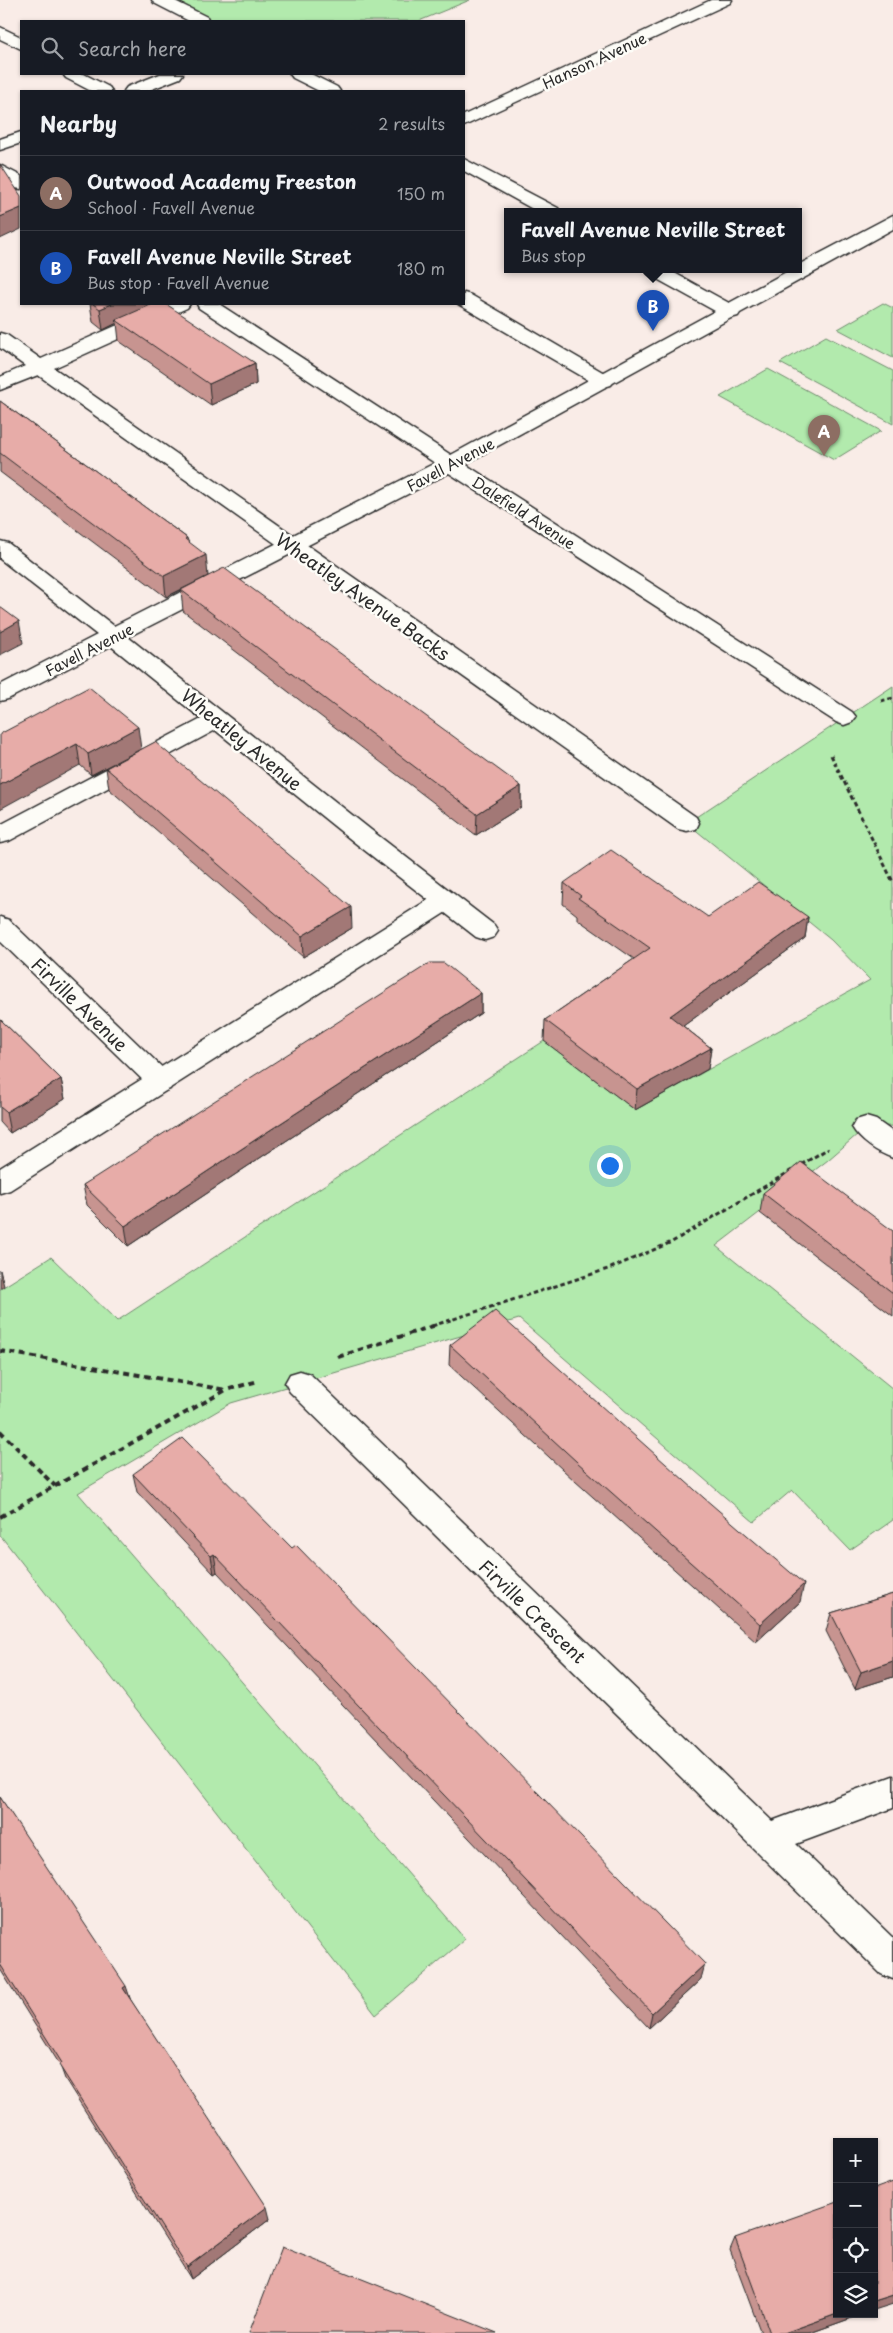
<!DOCTYPE html>
<html lang="en">
<head>
<meta charset="utf-8">
<style>
	body { margin:0; font-family:"Playpen Sans",sans-serif; background:#242831; color:#f1f3f6 }
	.controls { position:absolute; right:15px; bottom:15px; display:grid; overflow:hidden; border-radius:0px; box-shadow:0 1px 4px #0004 }
	.controls button { width:45px; height:45px; display:grid; place-items:center; padding:0; border:0; border-bottom:1px solid #363941; background:#171b24; color:#f1f3f6; font:25px sans-serif }
	.you { position:absolute; left:609px; top:1165px; width:18px; height:18px; margin:-12px; border:4px solid #fff; border-radius:50%; background:#1a73e8; box-shadow:0 0 0 8px #1a73e833 }
	.badge { display:grid; place-items:center; width:32px; height:32px; border-radius:50%; background:#c8321e; color:#fff; font-size:16px; font-weight:700 }
	.pin { position:absolute; translate:-50% -41px; filter:drop-shadow(0 1px 2px #0008) }
	.pin::after { content:''; position:absolute; top:26px; width:18px; height:15px; background:inherit; clip-path:polygon(0 0,100% 0,50% 100%) }
	.popup { position:absolute; left:504px; top:208px; width:298px; height:65px; box-sizing:border-box; display:grid; place-content:center; border-radius:0px; background:#171b24; filter:drop-shadow(0 1px 4px #0005); font-size:16px; white-space:nowrap; color:#9ea1a6 }
	.popup b { font-size:19px; color:#f1f3f6 }
	.popup::after { content:''; position:absolute; left:50%; top:100%; margin-left:-10px; border:10px solid transparent; border-top-color:#171b24 }
	.list { margin:0; padding:0; list-style:none }
	h2 { display:flex; justify-content:space-between; align-items:center; height:65px; margin:0; padding:0 20px; font-size:21px }
	h2 small { font-size:16px; font-weight:400; color:#9ea1a6 }
	.list li { display:grid; grid-template-columns:32px 1fr auto; gap:15px; align-items:center; box-sizing:border-box; height:75px; padding:0 20px; border-top:1px solid #363941 }
	.list b { display:block; font-size:19px; white-space:nowrap }
	.list p { margin:0; font-size:16px; white-space:nowrap; color:#9ea1a6 }
	.list em { font-size:16px; font-style:normal; color:#9ea1a6 }
	.icon { flex:none; width:28px; height:28px; fill:none; stroke:currentColor; stroke-width:2; stroke-linecap:round; stroke-linejoin:round }
	.map { position:relative; flex:none; width:893px; height:2333px; overflow:hidden }
	.search { position:absolute; background:#171b24; box-shadow:0 1px 4px #0004; left:20px; top:20px; width:445px; height:55px; display:flex; align-items:center; gap:12px; box-sizing:border-box; padding:0 18px; border-radius:0px; color:#9ea1a6; font-size:19px }
	.panel { position:absolute; background:#171b24; box-shadow:0 1px 4px #0004; left:20px; top:90px; width:445px; height:215px; border-radius:0px }
	.map>svg:first-child { display:block }
</style>
</head>
<body>
<div class="map">
<svg width="893" height="2333" viewBox="0 0 893 2333">
	<rect width="100%" height="100%" fill="#f9ece7"/>
	<filter id="ink" filterUnits="userSpaceOnUse"><feTurbulence type="fractalNoise" baseFrequency=".02" numOctaves="2"/><feDisplacementMap in="SourceGraphic" scale="10" xChannelSelector="R" yChannelSelector="G"/><feConvolveMatrix kernelMatrix="1 2 1 2 8 2 1 2 1" color-interpolation-filters="sRGB"/></filter>
	<g filter="url(#ink)">
		<path fill="#b2eaad" stroke="#6e8a6c" d="M160 0H470L419 21H201Z
			M883 303 893 308V358L838 329Z
			M826 336 893 371V424L780 363Z
			M768 369 881 431 834 460 720 397Z
			M893 686V1126L866 1127 828 1160 716 1246 893 1389V1520L850 1550 792 1490 754 1522 519 1319 231 1403 78 1493 465 1939 376 2015 0 1535V1289L51 1257 117 1321 544 1041 635 1110 870 980 831 940 687 823Z"/>
		<g fill="none" stroke-linecap="round" stroke-linejoin="round">
			<g stroke="#2b2b2b" stroke-width="3">
				<path id="lane" d="M0 27 21 37V49L0 39Z
					M63 74H84L109 87 112 91H91L66 78Z
					M160 74H183L180 78 147 91H124L127 87Z
					M21 132V143L0 150V139Z
					M464 293 471 295 611 377 614 381 611 385 604 387 597 385 458 304H464Z
					M165 304H190L187 308 54 368 696 817 699 823 696 829 687 831 678 829 38 375 0 390V377L25 366 0 348V333L7 335 41 359Z
					M217 712 225 715 229 720 225 725 9 841 0 843V825L209 715Z
					M445 892 454 895 457 901 454 907 10 1190 0 1193V1168L436 895Z"/>
			</g>
			<g stroke="#2b2b2b" stroke-width="3">
				<path id="street" d="M152 0H173L207 17 209 21H189L154 3Z
					M711 0H732L730 3 464 126V115Z
					M290 74H311L337 87 340 91H319L293 78Z
					M464 159 558 208 560 212H538L464 171Z
					M0 165 21 176V189L15 188 0 178Z
					M893 215V229L740 313 738 316 731 318 465 464 852 712 856 717 852 722 844 725 836 722 449 473 128 637 371 830 494 925 498 931 494 937 485 940 476 937 354 842 111 646 8 699 0 701V685L97 635 0 559V541L8 543 114 626 435 463 199 308 197 304H219L451 455 715 311 648 274 646 270H669L729 303 790 270H798V265Z
					M0 917 9 920 170 1075 174 1082 170 1089 161 1092 152 1089 0 941Z
					M866 1117 876 1120 893 1132V1158C878 1153 860 1141 852 1127L856 1120Z
					M300 1371 310 1374 772 1821 893 1776V1808L796 1844 893 1938V1979L881 1974 290 1392 285 1383 290 1374Z"/>
			</g>
			<path stroke="#2b2b2b" stroke-width="3" stroke-dasharray="4.5 3" stroke-linecap="butt" d="M881 701 893 698
				M831 755 893 882
				M432 1326 611 1268 672 1242 829 1148"/>
			<path stroke="#2b2b2b" stroke-width="4" stroke-dasharray="6 4.5" stroke-linecap="butt" d="M0 1351 226 1390
				M338 1357 436 1325
				M0 1431 55 1486
				M0 1517 226 1390 258 1381"/>
			<use href="#lane" fill="#fdfcf7" fill-rule="evenodd"/>
			<use href="#street" fill="#fdfcf7" fill-rule="evenodd"/>
		</g>
		<path fill="#c79490" stroke="#2b2b2b" d="M90 304H146V307L255 363 256 384 211 405 119 341 117 323 103 330 93 322Z
			M0 401 187 538 188 541 208 576 521 786V807L476 835 183 611 181 590 166 597 0 472Z
			M0 734 141 749 91 775 80 765Z
			M106 768 352 928 303 957 109 789Z
			M564 883 708 917H808L805 938 683 1026 711 1048 708 1069 635 1110 544 1041 545 1020 634 959 577 919V915L563 904Z
			M481 993V1013L263 1156 128 1246 87 1205 83 1185Z
			M0 1019 61 1079 65 1099 10 1133 0 1122Z
			M763 1193 893 1231V1316L760 1213Z
			M450 1345 800 1602 756 1642 575 1481 449 1365Z
			M133 1474 701 1979 649 2028 217 1572 214 1574 137 1492Z
			M893 1594V1677L855 1689 826 1631 831 1613Z
			M0 1797 130 1999 270 2219 191 2279 65 2079 60 2065 0 1969Z
			M735 2238 837 2314H863L810 2333H761L730 2250Z"/>
		<path fill="#a27876" stroke="#2b2b2b" d="M21 208V229L0 239V217Z
			M112 304H146L147 310 116 320 117 323 103 330 100 309Z
			M255 363 256 384 211 405 209 384Z
			M206 555 208 576 166 597 164 576Z
			M19 621 23 643 0 655V632Z
			M138 727 141 749 91 775 88 754Z
			M77 744 80 765 0 809V785Z
			M521 786V807L476 835 477 814Z
			M351 907 352 928 303 957 302 936Z
			M808 917 805 938 668 1037 670 1016Z
			M481 993V1013L263 1156 128 1246 125 1226 261 1136Z
			M711 1048 708 1069 635 1110 637 1089Z
			M61 1079 65 1099 10 1133 6 1112Z
			M0 1270 4 1286 0 1289Z
			M214 1554 217 1572 214 1574 211 1556Z
			M804 1584 800 1602 756 1642 760 1624Z
			M893 1661V1677L855 1689 861 1672Z
			M705 1964 701 1979 649 2028 652 2013Z
			M126 1986 131 2001 123 1988Z
			M267 2207 270 2219 191 2279 187 2267Z
			M893 2295V2304L874 2310V2301Z
			M837 2314H863L810 2333H784Z"/>
		<path fill="#e7aca8" stroke="#2b2b2b" d="M0 164 21 196V208L0 217Z
			M93 304H112L100 309Z
			M153 304H166L255 363 209 384 116 320Z
			M0 401 187 538 185 539 206 555 164 576 0 453Z
			M224 568 521 786 477 814 181 590Z
			M0 607 19 621 0 632Z
			M89 687 138 727 88 754 77 744 0 785V734Z
			M155 742 351 907 302 936 106 768Z
			M611 850 708 917 758 882 808 917 670 1016 711 1048 637 1089 545 1020 650 948 578 898 581 896 564 883Z
			M430 963H444L481 993 261 1136 125 1226 83 1185Z
			M0 1019 61 1079 6 1112 0 1107Z
			M801 1162 893 1231V1293L763 1193Z
			M495 1311 704 1498 804 1584 760 1624 577 1462 450 1345Z
			M183 1438 292 1548 296 1545 705 1964 652 2013 214 1554 211 1556 133 1474Z
			M893 1594V1661L861 1672 831 1613Z
			M0 1797 126 1986 123 1988 267 2207 187 2267 59 2065 62 2063 0 1964Z
			M893 2182V2295L874 2301V2189Z
			M837 2202V2314L784 2333H770L735 2238Z
			M282 2247 497 2333H249Z"/>
	</g>
	<g text-anchor="middle" dominant-baseline="central" stroke-width="5" stroke-linejoin="round" paint-order="stroke">
		<g font-size="15" fill="#2b2b2b" stroke="#fdfcf7">
			<text transform="translate(594 60) rotate(-25)">Hanson Avenue</text>
			<text transform="translate(450 464) rotate(-28)">Favell Avenue</text>
			<text transform="translate(524 512) rotate(33)">Dalefield Avenue</text>
			<text transform="translate(89 649) rotate(-27)">Favell Avenue</text>
		</g>
		<g font-size="18" fill="#2b2b2b" stroke="#fdfcf7">
			<text transform="translate(363 596) rotate(35)">Wheatley Avenue Backs</text>
			<text transform="translate(242 739) rotate(39)">Wheatley Avenue</text>
			<text transform="translate(80 1004) rotate(44)">Firville Avenue</text>
			<text transform="translate(533 1611) rotate(44)">Firville Crescent</text>
		</g>
	</g>
</svg>
<div class="controls">
<button>+</button>
<button>−</button>
<button><svg class="icon" aria-label="locate" viewBox="0 0 24 24"><circle cx="12" cy="12" r="6"/><path d="M12 2v4M12 18v4M2 12h4M18 12h4"/></svg></button>
<button><svg class="icon" aria-label="layers" viewBox="0 0 24 24"><path d="M12 4l9 5-9 5-9-5zM3 14l9 5 9-5"/></svg></button>
</div>
<div class="you"></div>
<div class="pin badge" style="left:824px;top:456px;background:#8d6e63">A</div>
<div class="pin badge" style="left:653px;top:331px;background:#1a4fb4">B</div>
<div class="popup"><b>Favell Avenue Neville Street</b>Bus stop</div>
<div class="search"><svg class="icon" aria-label="search" viewBox="0 0 24 24"><circle cx="10" cy="10" r="6"/><path d="M15 15l6 6"/></svg>Search here</div>
<section class="panel">
<h2>Nearby<small>2 results</small></h2>
<ul class="list">
<li><span class="badge" style="background:#8d6e63">A</span><div><b>Outwood Academy Freeston</b><p>School · Favell Avenue</p></div><em>150 m</em></li>
<li><span class="badge" style="background:#1a4fb4">B</span><div><b>Favell Avenue Neville Street</b><p>Bus stop · Favell Avenue</p></div><em>180 m</em></li>
</ul>
</section>
</div>
</body>
</html>
